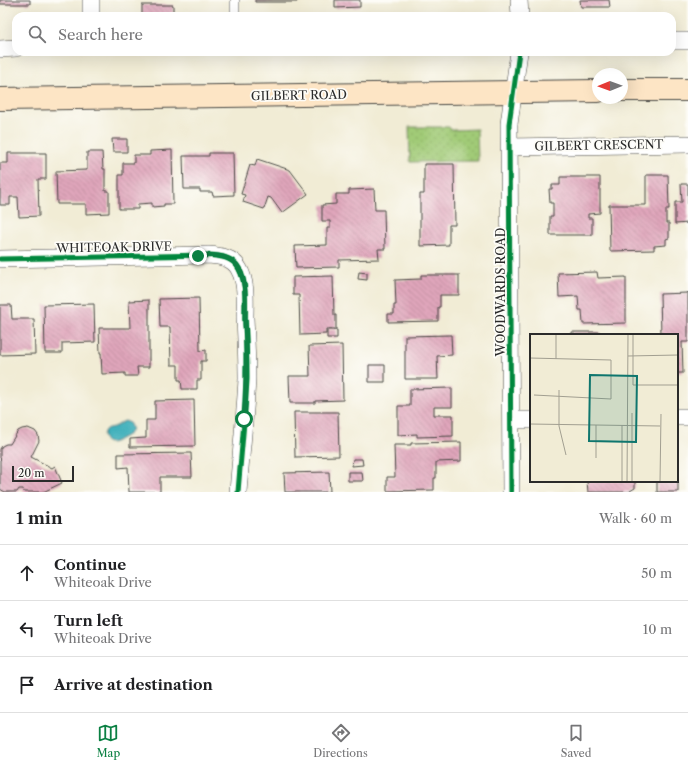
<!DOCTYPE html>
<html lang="en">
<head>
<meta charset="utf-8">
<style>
	body { margin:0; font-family:"Libre Caslon Text",serif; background:#f6f6f6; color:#202124 }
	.compass { position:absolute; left:592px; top:68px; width:36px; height:36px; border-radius:50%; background:#fff; box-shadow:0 4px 16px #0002; rotate:269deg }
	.scale { position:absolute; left:12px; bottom:10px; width:62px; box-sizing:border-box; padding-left:4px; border:2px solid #2b2b2b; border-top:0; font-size:11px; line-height:14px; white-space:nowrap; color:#2b2b2b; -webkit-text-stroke:3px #fdfcf7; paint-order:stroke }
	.stop { position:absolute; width:12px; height:12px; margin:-9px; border:3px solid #0b8043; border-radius:50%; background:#fff }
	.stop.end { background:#0b8043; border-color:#fff; box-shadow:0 1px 4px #0008 }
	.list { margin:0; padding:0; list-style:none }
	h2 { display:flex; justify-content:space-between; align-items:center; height:52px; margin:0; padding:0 16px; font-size:17px }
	h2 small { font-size:13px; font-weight:400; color:#757577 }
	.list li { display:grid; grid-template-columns:26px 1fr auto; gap:12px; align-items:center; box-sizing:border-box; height:56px; padding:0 16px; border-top:1px solid #e0e0e0 }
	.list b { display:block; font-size:15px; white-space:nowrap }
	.list p { margin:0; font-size:13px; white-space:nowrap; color:#757577 }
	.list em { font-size:13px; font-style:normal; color:#757577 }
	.icon { flex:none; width:22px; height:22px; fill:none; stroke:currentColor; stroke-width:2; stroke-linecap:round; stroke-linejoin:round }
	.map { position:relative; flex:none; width:688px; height:492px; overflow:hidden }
	.search { position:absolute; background:#fff; box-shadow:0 4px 16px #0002; left:12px; right:12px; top:12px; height:44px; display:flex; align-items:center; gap:10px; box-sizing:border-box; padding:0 14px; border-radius:12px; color:#757577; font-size:15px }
	.sheet { height:220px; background:#fff }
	nav { display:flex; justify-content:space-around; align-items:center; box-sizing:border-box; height:56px; border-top:1px solid #e0e0e0; background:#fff; font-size:11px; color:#757577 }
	nav a { display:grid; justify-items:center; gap:2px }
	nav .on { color:#0b8043 }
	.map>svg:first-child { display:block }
</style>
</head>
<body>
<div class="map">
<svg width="688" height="492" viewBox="0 0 688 492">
	<defs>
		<pattern id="garden-dots" width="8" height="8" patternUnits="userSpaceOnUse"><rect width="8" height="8" fill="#a1cb77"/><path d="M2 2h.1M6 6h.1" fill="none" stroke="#8bae67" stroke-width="1.8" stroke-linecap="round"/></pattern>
		<pattern id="building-back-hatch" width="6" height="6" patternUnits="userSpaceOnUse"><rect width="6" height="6" fill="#e0a6bb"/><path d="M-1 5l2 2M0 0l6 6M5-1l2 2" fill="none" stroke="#b68798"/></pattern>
	</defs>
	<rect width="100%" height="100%" fill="#fdfcf7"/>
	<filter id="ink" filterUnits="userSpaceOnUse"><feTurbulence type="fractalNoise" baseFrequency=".025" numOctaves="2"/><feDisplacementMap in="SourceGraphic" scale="8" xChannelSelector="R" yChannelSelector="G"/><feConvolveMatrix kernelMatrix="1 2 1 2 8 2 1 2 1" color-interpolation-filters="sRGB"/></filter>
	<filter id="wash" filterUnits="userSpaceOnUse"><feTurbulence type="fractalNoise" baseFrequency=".012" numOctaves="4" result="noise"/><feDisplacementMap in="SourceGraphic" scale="16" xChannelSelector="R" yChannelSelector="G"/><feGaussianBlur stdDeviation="0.9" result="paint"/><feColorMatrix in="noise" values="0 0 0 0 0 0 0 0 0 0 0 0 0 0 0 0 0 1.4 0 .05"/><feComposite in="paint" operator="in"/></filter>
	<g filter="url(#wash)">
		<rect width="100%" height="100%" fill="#f1ecd5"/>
		<path fill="url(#garden-dots)" stroke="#667b51" d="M409 127H449L452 130 477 129 478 161 410 162Z"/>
		<path fill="#42b1bc" stroke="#366e74" d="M125 421 128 422 130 424C131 427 132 428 131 431 130 434 127 435 124 437 116 441 106 449 103 435 105 426 109 429 116 426 120 424 121 422 125 421Z"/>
		<g id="blocks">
			<path fill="url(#building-back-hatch)" d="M0 0H30V4H0Z
				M255 0H297V2H255Z
				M335 0H360V7L335 8Z
				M580 0H609L610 7H581Z
				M142 5H173V16H142Z
				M112 139H127V152H113Z
				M172 150 173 204H164V206L152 207V203L138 204V209H119V175H123V163H134V155H150V151Z
				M87 152H102L103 169H105V191H109V213L86 214V204H57L56 171 87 170Z
				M8 153H46V179H38L39 216 19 217 18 197H10V205H0V163H8Z
				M209 153H233L234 195 213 196 212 192H200V189H184L183 156H209Z
				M257 159 290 170 308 194 282 213 271 198 268 197 264 209 243 202 245 195 241 194 250 165 255 166Z
				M424 164H454L455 225H449V245L420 246V194H424Z
				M646 175H668L669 209H666V223H669V238L666 239V245L654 246V250L610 251 609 205H646Z
				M560 177H600V213L588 214V218H592V235H550V216H553V203H550L549 189H552V185H560Z
				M681 184H688V223L675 224V202H682Z
				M374 189 375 210H384L385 249H378L379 259 339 260V267L296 268 295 246 327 245V228H330V221H322V205L336 204V194H349V190Z
				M359 272 367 273V280L358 279Z
				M597 272 598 278 626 277V323L583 324 582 310H579L578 296 559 297 558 273Z
				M421 275H459V295H440V307H438V321L388 322V314H394V305H396L395 280 421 279Z
				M333 276 334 315H336V329H326V334L300 335 299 295H293V277Z
				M688 292V342H682L683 373H677V335H661L660 294 687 293Z
				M199 298 200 351 206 350V361H201V380H197V389H182L181 380H178V365H171L170 327H160L159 299Z
				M149 300V367H137L138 376H125V373L102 374 101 353H100L99 328H130L129 301Z
				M94 304 95 342 62 343V353H45L44 305Z
				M0 305H11L12 319H34L35 354 0 355Z
				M327 330H337V338H327Z
				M572 332H600V335H572Z
				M451 335 452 355 437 356 438 379H405V336Z
				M342 345 343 400 315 401V403H290L289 376H310L309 346Z
				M369 365H385V382H369Z
				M452 388V407H434V415H453V436L417 437V434L398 435V406H410V389Z
				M194 400 195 446 130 447V439L146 438V420H155V401Z
				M294 412H338L339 456 295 457Z
				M28 428 35 431 38 435 39 441 31 457 52 468 55 466 62 483 43 492H24L23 489H19L17 492H5L0 489V460L1 459 0 458V449L2 446 6 444H10L18 431 22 429Z
				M461 442V461L436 462V478H434V490L387 491V477H395L394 445H411V443Z
				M191 453 192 477H160V492H129L128 467 118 468V454Z
				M353 459H362L363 465 352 466Z
				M329 472 330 492H285L284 473Z
				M348 472H362L363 481H348Z
				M587 481H635V488L630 491V492H588Z
				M657 481H678V492H657Z"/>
		</g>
	</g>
	<g filter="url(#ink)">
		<use href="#blocks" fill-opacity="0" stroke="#494844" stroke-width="1"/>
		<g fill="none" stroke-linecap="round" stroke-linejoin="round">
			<g stroke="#494844" stroke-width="10">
				<path id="lane" d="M235 0V16"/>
			</g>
			<g stroke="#494844" stroke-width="18">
				<path id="street" d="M91 0V16
					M519 0 520 16
					M672 41H688
					M0 49 16 48
					M509 147 688 144
					M0 259 208 255C220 256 233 257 239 269 247 283 245 302 245 318 246 338 247 358 247 379 245 417 241 454 238 492
					M677 417H688
					M511 420H531
					M511 492 509 124 519 52"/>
			</g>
			<g stroke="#494844" stroke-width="24">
				<path id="secondary" d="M622 90H688
					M0 99 598 91"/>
			</g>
			<use href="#lane" stroke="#fff" stroke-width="9"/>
			<use href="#street" stroke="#fff" stroke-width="17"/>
			<use href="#secondary" stroke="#fde5c5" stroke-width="22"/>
			<g stroke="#fdfcf7" stroke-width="8">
				<path id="cycleway" d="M0 259 208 255C220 256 233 257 239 269 247 283 245 302 245 318 246 338 247 358 247 379 245 417 241 454 238 492
					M511 492 509 124 519 52"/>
			</g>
			<use href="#cycleway" stroke="#00873e" stroke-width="5"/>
		</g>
	</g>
	<g fill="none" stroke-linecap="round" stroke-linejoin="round" filter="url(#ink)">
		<path stroke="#0b8043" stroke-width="5" d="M198 256C211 255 226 254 236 264 248 278 245 307 245 324 247 356 246 387 244 419"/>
	</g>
	<g text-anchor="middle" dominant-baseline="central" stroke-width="3.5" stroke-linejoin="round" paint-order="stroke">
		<g font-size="12" fill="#2b2b2b" stroke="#fdfcf7">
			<text transform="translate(299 95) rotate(-1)">GILBERT ROAD</text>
			<text transform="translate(599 145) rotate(-1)">GILBERT CRESCENT</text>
			<text transform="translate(114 247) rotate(-1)">WHITEOAK DRIVE</text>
			<text transform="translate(500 292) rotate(-90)">WOODWARDS ROAD</text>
		</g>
	</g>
	<g transform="translate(530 334)">
		<rect width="148" height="148" fill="#f1ecd5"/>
		<path fill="none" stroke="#a29f91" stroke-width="1" d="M103 0V51H148M98 22 148 21M0 24 81 26M26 25V0M29 56V92L36 121M4 61 81 65V26M0 90 130 92M92 91V148M66 124V91M97 148 98 0M102 148V79M130 148 131 80"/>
		<path fill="#0f766e" fill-opacity="0.15" stroke="#0f766e" stroke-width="2" d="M60 41 107 42 106 108 59 107Z"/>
		<rect width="148" height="148" fill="none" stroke="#2b2b2b" stroke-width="2"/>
	</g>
</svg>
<svg class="compass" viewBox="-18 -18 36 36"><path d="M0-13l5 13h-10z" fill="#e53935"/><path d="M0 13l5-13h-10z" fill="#757577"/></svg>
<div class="scale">20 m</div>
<div class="stop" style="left:244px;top:419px"></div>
<div class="stop end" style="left:198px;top:256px"></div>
<div class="search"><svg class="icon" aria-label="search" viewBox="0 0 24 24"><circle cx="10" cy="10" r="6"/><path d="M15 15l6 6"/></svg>Search here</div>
</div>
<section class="sheet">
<h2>1 min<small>Walk · 60 m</small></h2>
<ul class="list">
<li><svg class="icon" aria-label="ahead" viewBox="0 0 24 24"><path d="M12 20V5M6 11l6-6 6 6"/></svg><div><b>Continue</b><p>Whiteoak Drive</p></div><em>50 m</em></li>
<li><svg class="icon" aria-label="left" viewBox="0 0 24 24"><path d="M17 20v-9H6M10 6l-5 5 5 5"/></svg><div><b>Turn left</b><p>Whiteoak Drive</p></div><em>10 m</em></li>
<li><svg class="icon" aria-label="arrive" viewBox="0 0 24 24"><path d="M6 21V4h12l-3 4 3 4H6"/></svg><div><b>Arrive at destination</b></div></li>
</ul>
</section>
<nav>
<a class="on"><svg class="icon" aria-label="map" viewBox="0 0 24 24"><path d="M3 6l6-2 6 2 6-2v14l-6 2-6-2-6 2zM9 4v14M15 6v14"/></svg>Map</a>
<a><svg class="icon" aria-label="directions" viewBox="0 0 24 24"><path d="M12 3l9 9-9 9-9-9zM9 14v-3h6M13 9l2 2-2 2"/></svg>Directions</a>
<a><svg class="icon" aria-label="saved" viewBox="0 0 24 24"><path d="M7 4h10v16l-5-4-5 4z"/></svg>Saved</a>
</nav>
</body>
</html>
